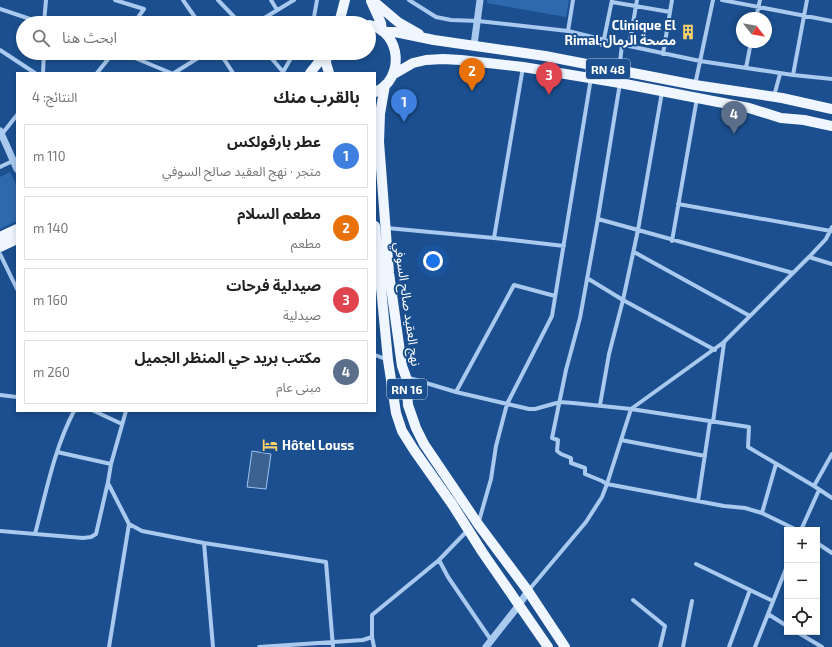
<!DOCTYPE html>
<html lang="ar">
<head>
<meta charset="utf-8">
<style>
	body { margin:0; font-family:"Exo 2","Noto Sans Arabic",sans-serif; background:#f6f6f6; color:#222; direction:rtl }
	.controls { position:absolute; right:12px; bottom:12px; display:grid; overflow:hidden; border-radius:0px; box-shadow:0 2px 6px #0003 }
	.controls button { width:36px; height:36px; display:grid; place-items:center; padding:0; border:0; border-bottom:1px solid #e0e0e0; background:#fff; color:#222; font:20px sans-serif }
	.compass { position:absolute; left:736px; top:12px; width:36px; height:36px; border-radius:50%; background:#fff; box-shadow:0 2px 6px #0003; rotate:121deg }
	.you { position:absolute; left:433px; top:261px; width:14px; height:14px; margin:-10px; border:3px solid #fff; border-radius:50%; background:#1a73e8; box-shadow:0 0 0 6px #1a73e833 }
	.badge { display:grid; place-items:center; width:26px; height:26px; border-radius:50%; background:#1a73e8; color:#fff; font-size:13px; font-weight:700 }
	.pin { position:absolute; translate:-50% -33px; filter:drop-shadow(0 1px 2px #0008) }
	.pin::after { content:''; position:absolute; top:21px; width:14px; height:12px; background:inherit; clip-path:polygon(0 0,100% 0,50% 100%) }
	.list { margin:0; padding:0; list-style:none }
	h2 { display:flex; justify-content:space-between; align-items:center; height:52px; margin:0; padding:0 16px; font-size:17px }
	h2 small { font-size:13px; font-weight:400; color:#767676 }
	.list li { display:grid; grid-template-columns:26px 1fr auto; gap:12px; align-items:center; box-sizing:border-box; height:64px; margin:0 8px 8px; padding:0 8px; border:1px solid #e0e0e0; border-radius:0px }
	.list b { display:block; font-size:15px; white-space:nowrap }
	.list p { margin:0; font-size:13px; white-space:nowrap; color:#767676 }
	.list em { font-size:13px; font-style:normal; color:#767676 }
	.icon { flex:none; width:22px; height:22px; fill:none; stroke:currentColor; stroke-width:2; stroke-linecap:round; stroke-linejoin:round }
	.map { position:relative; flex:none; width:832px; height:647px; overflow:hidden; direction:ltr }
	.search { position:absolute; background:#fff; box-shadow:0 2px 6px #0003; left:16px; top:16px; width:360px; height:44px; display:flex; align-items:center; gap:10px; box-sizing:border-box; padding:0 14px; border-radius:22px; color:#767676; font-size:15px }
	.panel { position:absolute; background:#fff; box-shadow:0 2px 6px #0003; left:16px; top:72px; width:360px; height:340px; border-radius:0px; direction:rtl }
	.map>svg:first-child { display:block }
</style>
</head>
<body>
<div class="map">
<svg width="832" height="647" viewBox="0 0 832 647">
	<rect width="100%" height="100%" fill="#1b4f8f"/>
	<path fill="#2e69ad" d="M487 0H569L566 17 487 3Z
		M10 172 17 186V221L0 229V177Z"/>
	<path fill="#3c6290" stroke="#9cc4f0" d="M252 451 271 454 266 489 247 487Z"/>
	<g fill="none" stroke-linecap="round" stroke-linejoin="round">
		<path stroke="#a9c9ee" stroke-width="4" d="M115 0 144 9 134 23
			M183 0 199 23
			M218 0 240 23
			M271 0 277 10
			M409 0 436 17 451 20 478 21 568 31 629 46 700 61 793 75 832 79
			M722 0 832 21
			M612 2 670 12
			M0 9 42 23
			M756 18 760 0
			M44 23 46 0
			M256 23 294 0
			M312 23 314 17 317 0
			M568 31 573 0
			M604 39 612 0
			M629 46 637 0
			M0 50 35 73
			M123 53 171 73
			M220 53 233 73
			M267 53 284 73
			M663 54 672 0
			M746 68 751 42
			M619 70 622 45
			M283 72 294 53
			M43 73 44 53
			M97 73 113 53
			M174 73 206 53
			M793 75 807 0
			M620 83 597 224 580 318 566 370 552 438 558 440 557 451 561 454 571 458V463L585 468V474L602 481 607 484 724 506 745 508 762 513 797 530
			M695 85 713 0
			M662 92 638 230 793 273
			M774 96 780 74
			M2 134 17 115
			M0 167 17 159
			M678 204 831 231
			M598 219 638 230 623 300 715 350
			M387 228 494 238 523 67
			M494 238 564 246
			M672 241 697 98
			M634 252 750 316
			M0 254 17 289
			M809 257 832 264
			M587 278 623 300 609 354 600 405
			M375 355 388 360
			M406 377 456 392 529 409H535L560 402 573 403 631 409 749 427 748 447 814 486 832 498
			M456 392 514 285 555 296
			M0 395 17 397
			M94 411 122 424
			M713 422 724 343
			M621 440 705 456
			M57 452 111 464
			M108 483 129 524 109 647
			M814 486 832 454
			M698 501 710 421
			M762 513 776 464
			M479 521 491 479 496 446 507 404 552 316 591 78
			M129 524 142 531 204 543 326 562 333 647
			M801 530 819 490
			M0 531 83 538 91 537 96 534 108 482 111 464 126 411
			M467 531 439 560 448 577 491 640
			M35 534C46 493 54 449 74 411
			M204 543 213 647
			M817 543 832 553
			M696 564 773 601
			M528 591 586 522 602 497 607 484 631 409 724 342 809 257 826 239 832 227
			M633 600 665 626 660 647
			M768 614 787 626
			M797 632 822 647
			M372 637 374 647
			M259 647 363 640 372 637V615L439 560
			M683 647 692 601
			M729 647 750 590
			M755 647 787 566"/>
		<path stroke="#a9c9ee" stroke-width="7" d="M474 45 480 0
			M0 131 17 169
			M486 647 519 605 528 591"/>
		<path stroke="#f0f6ff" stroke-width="10" d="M372 0 398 22 419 34
			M371 1 381 23 382 31
			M339 23 345 0
			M369 25C402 31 405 80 375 92
			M384 32H395L434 40 545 56 695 85 782 98 832 109
			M327 53 326 63 329 73
			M310 73 326 53
			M394 74 413 63 426 60 443 59 461 60 523 67 620 83 749 108 781 118 804 120 832 126
			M385 85 380 114 379 142 389 273 402 366 406 377 408 405 416 428 424 444 478 524 528 591 565 647
			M375 226 388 360 396 413 402 431 414 450 452 504 483 553 548 647
			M0 237 17 229
			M0 247 17 239"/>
	</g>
	<defs>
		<g id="building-bare" transform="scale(1.2)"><path d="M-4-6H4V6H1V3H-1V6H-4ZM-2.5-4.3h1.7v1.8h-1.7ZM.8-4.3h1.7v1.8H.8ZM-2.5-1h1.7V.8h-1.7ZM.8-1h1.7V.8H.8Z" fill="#ffd166" stroke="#1b4f8f" stroke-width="2.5" paint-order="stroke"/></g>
		<g id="hotel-bare" transform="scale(1.2)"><path d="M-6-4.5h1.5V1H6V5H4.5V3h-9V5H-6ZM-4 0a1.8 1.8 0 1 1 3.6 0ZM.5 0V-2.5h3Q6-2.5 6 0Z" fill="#ffd166" stroke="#1b4f8f" stroke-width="2.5" paint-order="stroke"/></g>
	</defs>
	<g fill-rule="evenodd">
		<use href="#building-bare" x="688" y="32"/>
		<use href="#hotel-bare" x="270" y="445"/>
	</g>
	<g text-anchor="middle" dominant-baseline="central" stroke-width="4" stroke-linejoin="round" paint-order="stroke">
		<g fill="#1b4f8f" stroke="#bbcadd" stroke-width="1">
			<rect x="586" y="59" width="44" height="20" rx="3"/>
			<rect x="387" y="379" width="40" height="20" rx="3"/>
		</g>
		<g font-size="12" font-weight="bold" fill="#fff">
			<text x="608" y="69">RN 48</text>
			<text x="407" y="389">RN 16</text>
		</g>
		<g font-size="13" font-weight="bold" fill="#fff" stroke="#1b4f8f" text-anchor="end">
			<text x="676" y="25">Clinique El<tspan x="676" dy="15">Rimal,مصحة الرمال</tspan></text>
			<text x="282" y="445" text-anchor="start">Hôtel Louss</text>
		</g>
		<g font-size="13" fill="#fff" stroke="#1b4f8f">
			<text transform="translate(408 304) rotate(82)">نهج العقيد صالح السوفي</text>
		</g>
	</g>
</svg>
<div class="controls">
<button>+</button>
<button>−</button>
<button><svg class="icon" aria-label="locate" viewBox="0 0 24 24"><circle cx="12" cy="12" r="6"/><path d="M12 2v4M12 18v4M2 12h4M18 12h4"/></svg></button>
</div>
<svg class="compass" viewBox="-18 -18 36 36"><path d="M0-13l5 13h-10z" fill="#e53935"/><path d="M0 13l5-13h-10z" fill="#767676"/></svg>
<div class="you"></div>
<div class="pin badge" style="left:404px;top:122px;background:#3f7fe0">1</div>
<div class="pin badge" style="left:472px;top:91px;background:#e8710a">2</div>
<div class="pin badge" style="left:549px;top:95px;background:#e0444e">3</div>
<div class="pin badge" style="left:734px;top:134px;background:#5c6f8a">4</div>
<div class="search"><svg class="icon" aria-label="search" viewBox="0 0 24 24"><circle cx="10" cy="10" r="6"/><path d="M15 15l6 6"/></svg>ابحث هنا</div>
<section class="panel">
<h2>بالقرب منك<small>النتائج: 4</small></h2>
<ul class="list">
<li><span class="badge" style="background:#3f7fe0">1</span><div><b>عطر بارفولكس</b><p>متجر · نهج العقيد صالح السوفي</p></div><em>110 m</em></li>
<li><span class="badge" style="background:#e8710a">2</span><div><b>مطعم السلام</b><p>مطعم</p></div><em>140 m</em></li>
<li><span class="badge" style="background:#e0444e">3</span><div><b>صيدلية فرحات</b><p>صيدلية</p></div><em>160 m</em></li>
<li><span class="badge" style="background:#5c6f8a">4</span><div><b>مكتب بريد حي المنظر الجميل</b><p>مبنى عام</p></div><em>260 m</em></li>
</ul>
</section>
</div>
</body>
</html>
